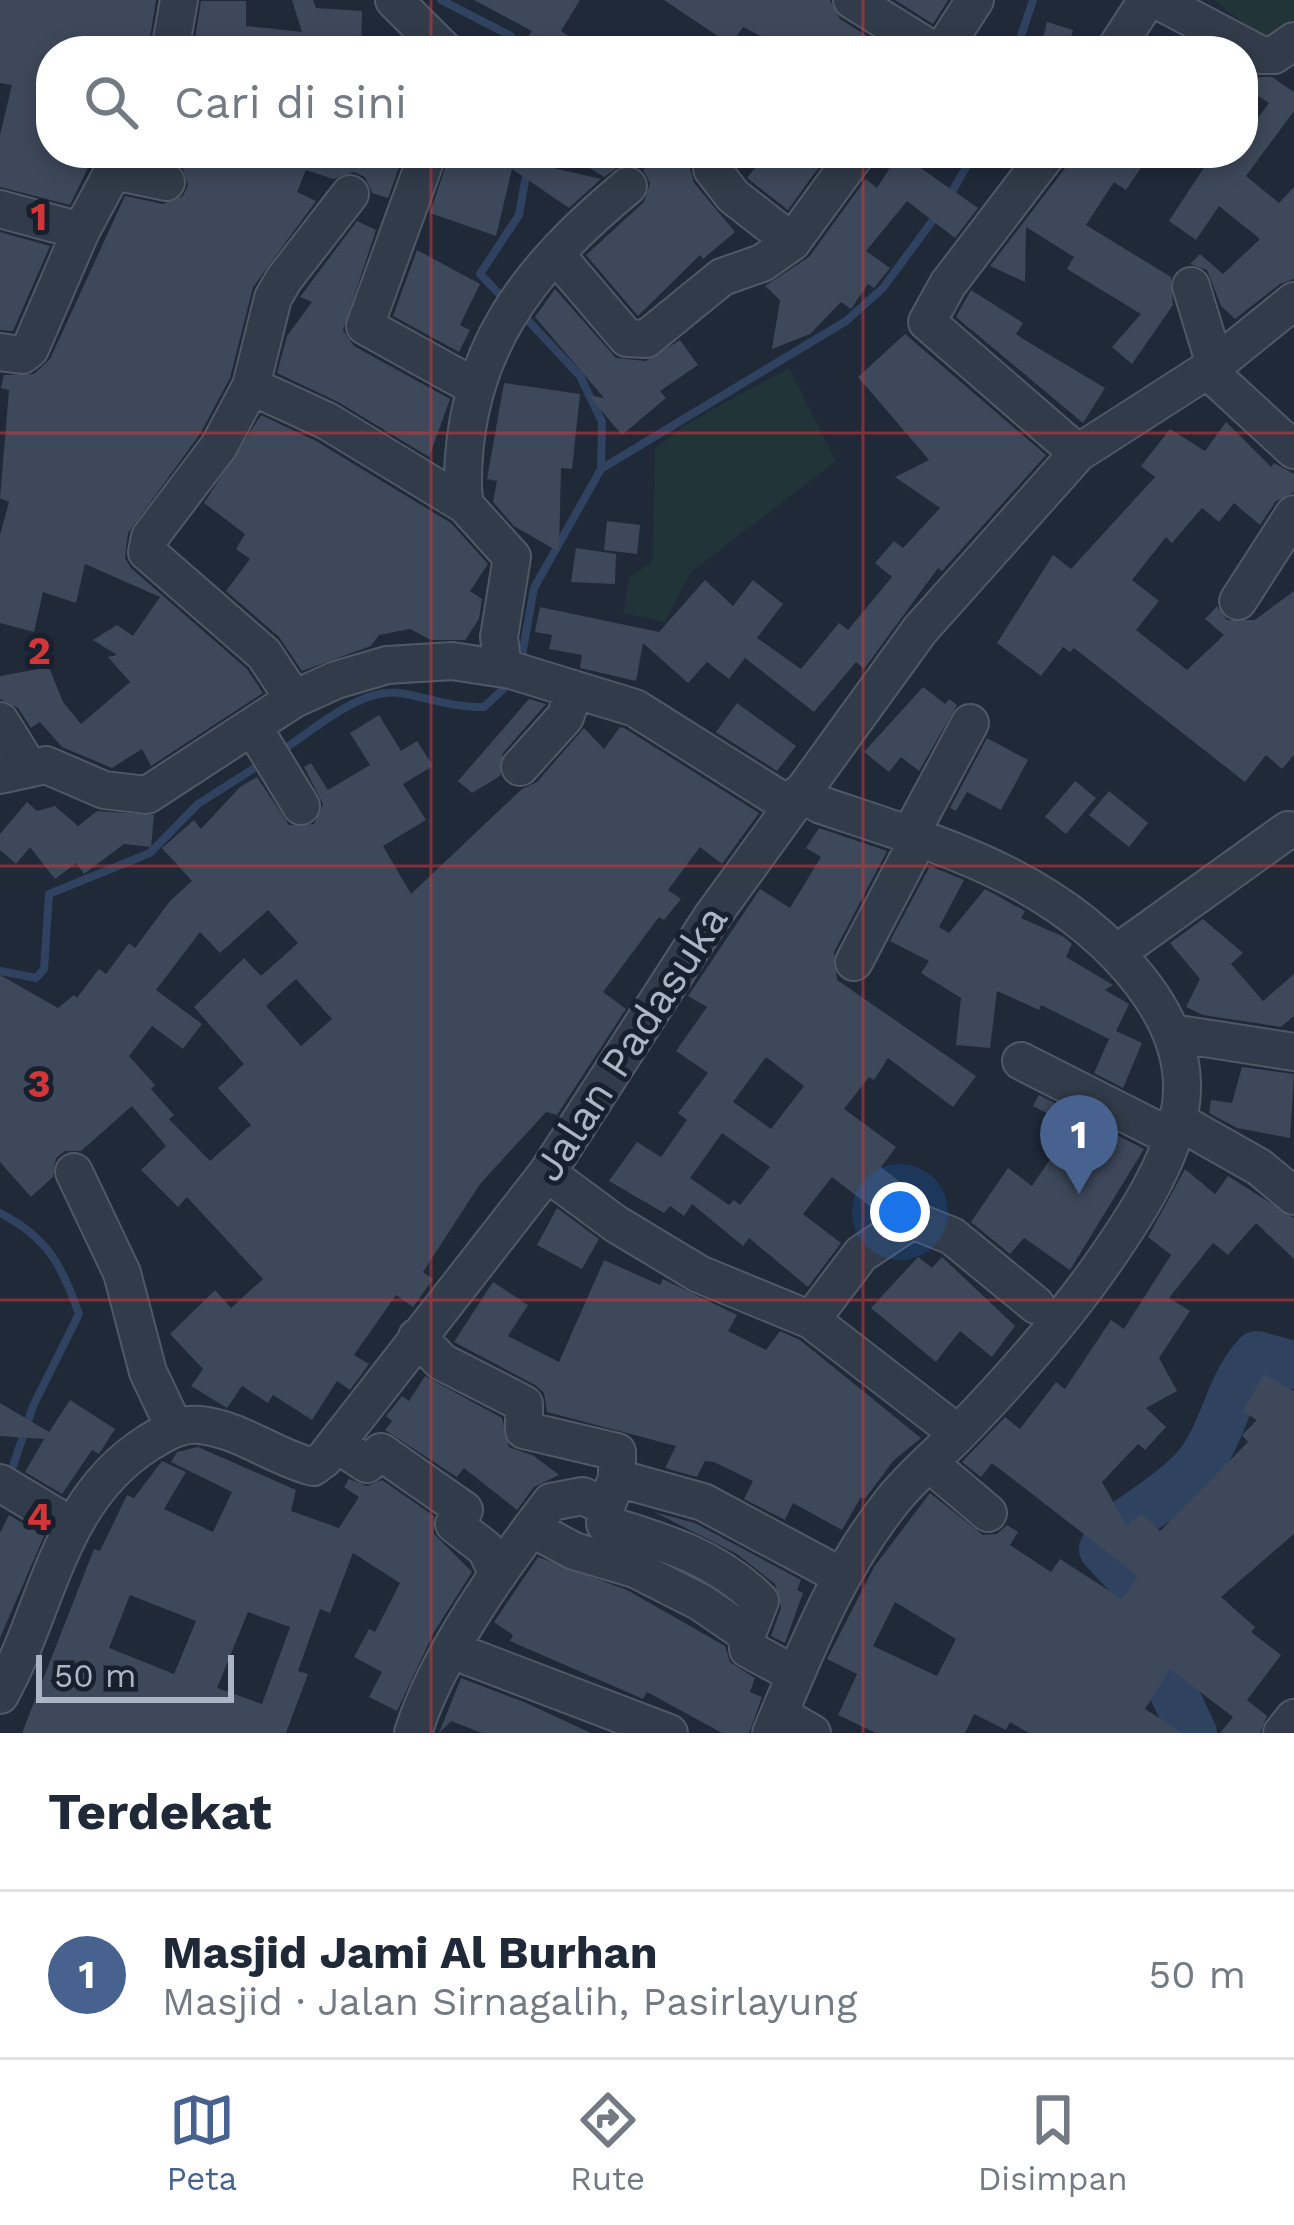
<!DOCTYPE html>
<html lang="id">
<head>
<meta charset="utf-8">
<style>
	body { margin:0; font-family:"Work Sans",sans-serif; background:#f2f2f3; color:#1f2937 }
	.scale { position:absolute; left:36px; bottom:30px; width:198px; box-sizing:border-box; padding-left:12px; border:6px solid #acb5c5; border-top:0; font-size:33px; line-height:42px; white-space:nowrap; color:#acb5c5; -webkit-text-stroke:9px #18202d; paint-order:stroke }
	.you { position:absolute; left:900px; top:1212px; width:42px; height:42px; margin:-30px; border:9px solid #fff; border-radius:50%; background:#1a73e8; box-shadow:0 0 0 18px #1a73e833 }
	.badge { display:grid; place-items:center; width:78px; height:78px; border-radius:50%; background:#486290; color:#fff; font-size:39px; font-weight:700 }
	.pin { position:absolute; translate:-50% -99px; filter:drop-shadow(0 3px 6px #0008) }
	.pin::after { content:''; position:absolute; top:63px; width:42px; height:36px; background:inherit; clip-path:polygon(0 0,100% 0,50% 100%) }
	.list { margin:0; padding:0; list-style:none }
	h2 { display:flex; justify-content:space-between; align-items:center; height:156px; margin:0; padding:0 48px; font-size:51px }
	h2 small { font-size:39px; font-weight:400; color:#747a83 }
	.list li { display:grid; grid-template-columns:78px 1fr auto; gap:36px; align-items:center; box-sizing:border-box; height:168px; padding:0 48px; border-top:3px solid #e0e1e3 }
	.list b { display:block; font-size:45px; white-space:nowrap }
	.list p { margin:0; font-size:39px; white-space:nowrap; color:#747a83 }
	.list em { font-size:39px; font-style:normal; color:#747a83 }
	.icon { flex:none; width:66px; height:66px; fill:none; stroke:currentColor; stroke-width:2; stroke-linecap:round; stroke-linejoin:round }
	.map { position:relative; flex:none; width:1294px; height:1733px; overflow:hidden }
	.search { position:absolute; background:#fff; box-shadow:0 6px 18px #0003; left:36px; right:36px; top:36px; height:132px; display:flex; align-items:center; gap:30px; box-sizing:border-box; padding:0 42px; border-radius:48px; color:#747a83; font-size:45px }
	.sheet { height:324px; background:#fff }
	nav { display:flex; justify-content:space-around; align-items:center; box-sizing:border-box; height:168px; border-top:3px solid #e0e1e3; background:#fff; font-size:33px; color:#747a83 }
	nav a { display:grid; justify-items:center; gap:6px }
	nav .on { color:#486290 }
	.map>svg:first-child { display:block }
</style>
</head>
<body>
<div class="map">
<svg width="1294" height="1733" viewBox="0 0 1294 1733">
	<rect width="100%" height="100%" fill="#1f2938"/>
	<path fill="#213539" d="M1214 0H1294V19L1263 39Z
		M789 368 836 461 691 572 665 622 623 613 629 578 653 561 655 448 688 423Z"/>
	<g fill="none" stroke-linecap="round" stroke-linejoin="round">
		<path stroke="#2f425f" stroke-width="8" d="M441 0 511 36 521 51
			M1016 51 1033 0
			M948 199 974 153
			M506 301 480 274 519 215 530 153
			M601 469 846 321 883 288 936 216
			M521 661 534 588 601 469 602 422 580 376 522 314
			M281 751C313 731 360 687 400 693 429 698 454 708 484 707L513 680
			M0 971 36 978 44 969 49 894 150 853 198 804 264 762
			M0 1213C47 1237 62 1265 79 1314L33 1406 10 1475"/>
		<path stroke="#2f425f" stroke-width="48" d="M1193 1733 1167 1679 1161 1611 1103 1549 1112 1533C1140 1511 1178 1490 1200 1462 1225 1429 1229 1384 1257 1355L1294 1365"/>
	</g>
	<path fill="#3d485a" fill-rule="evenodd" d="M0 0H156L148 51H51V153H95L70 205 0 187V135L12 85 0 83Z
		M292 0H313L316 8 362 11 361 51H193L201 1H246V26L302 32Z
		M474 0H580L561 31 591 51H541L528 37 532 31Z
		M664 0H830L840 19 891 51H827L810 40 803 51H790L743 27 731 45Z
		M895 0H948L933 24Z
		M1047 22 1073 30 1067 51H1040Z
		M1259 77H1272L1294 92V111L1246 176 1279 203 1294 187V279L1280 284 1235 319 1221 306 1207 270 1190 264 1200 254 1223 274 1260 239 1219 206 1196 240 1169 221 1205 166 1187 153H1243V138L1269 103 1250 91Z
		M145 153H404L388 198 372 193 365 177 354 172 333 179 306 170 297 192 316 201 253 287 230 378 200 434 128 533 125 558 131 568 247 669 263 693 151 766 142 749 112 768 62 747 40 722 31 728 18 708 0 699V676L49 667 63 702 81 724 130 682 108 657 117 655 93 640 117 625 133 636 160 597 85 564 76 603 43 592 34 632 0 623V535L9 502 0 498 9 390 1 388 4 375 34 374 50 359 125 196 163 204 183 196 188 185 182 166Z
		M450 153H489L601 179 569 208 512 169 496 236 430 213Z
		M566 153H616L634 164H623L604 177Z
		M663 153H686L694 183 735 232 703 259 700 255 638 316 586 255 644 202 650 183 643 170Z
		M767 153H829L788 210 747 178Z
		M899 153 978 208 955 238 907 201 866 251 890 268 874 288 868 284 851 309 841 302 810 334 772 349 780 300 765 286 809 257 866 179 877 188Z
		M1070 153H1151L1126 190 1114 182 1086 225 1171 277 1173 305 1132 364 1112 347 1141 314 1067 269 1074 257 1026 227 1025 282 990 266 1066 167Z
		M357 221 376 230 343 330 354 346 450 399 429 457 338 402 277 373 287 336 312 302 300 297Z
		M0 232 50 246 13 331 0 330Z
		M417 250 480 284 460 325 470 330 459 352 393 316Z
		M555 289 616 358 646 361 680 340 698 365 660 391 666 398 622 435 588 395 604 398 535 317Z
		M971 290 1023 323 1016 334 1023 339 1105 388 1083 423 956 317Z
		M905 334 1046 455 942 571 938 568 864 669 856 662 814 712 745 658 729 679 707 662 688 683 643 643 636 681 580 668 582 655 549 649 552 635 535 632 540 607 659 632 705 580 733 606 753 580 783 604 757 638 801 669 839 623 848 630 892 577 875 563 894 541 903 548 940 508 895 477 929 460 858 377Z
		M504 383 580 394 572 469 561 468 559 552 514 526 493 502 497 481 487 479Z
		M261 415 316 441 451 523 488 564 470 591 482 599 479 619 465 640H431L410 629 379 635 371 646 302 671 279 637 226 591 250 559 236 549 245 534 204 503Z
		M1226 422 1271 467 1274 463 1294 474V492L1276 501 1260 525 1234 503 1219 522 1202 508 1172 543 1166 537 1132 580 1159 601 1136 630 1187 670 1224 635 1205 619 1217 606 1227 620H1255L1294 591V755L1282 769 1266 755 1245 782 1074 648 1070 652 1063 647 1041 676 997 643 1053 555 1071 569 1155 477 1141 466 1170 429 1205 451Z
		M607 521 640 525 637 554 604 550Z
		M576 548 616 554 615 584 571 582Z
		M923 687 945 704 949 699 957 705 919 771 901 757 889 772 864 752Z
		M529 699 546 704 503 753 500 776 472 793 458 781Z
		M737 703 796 746 777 771 716 732Z
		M379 715 401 751 417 741 433 766 403 784 426 820 383 846 411 894 522 789 537 782 584 728 604 749 620 727 626 729 759 813 722 864 700 847 668 890 681 899 664 920 659 917 603 992 626 1009 557 1115 546 1112 480 1184 423 1272 433 1279 413 1307 396 1295 354 1355 369 1364 350 1390 337 1381 312 1420 273 1395 268 1403 242 1386 227 1408 191 1386 203 1369 170 1334 215 1290 231 1308 263 1279 187 1197 178 1207 141 1170 166 1146 132 1106 81 1151H65L56 1158 53 1177 31 1197 0 1162V975L58 1008 74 995 77 998 99 969 106 974 129 943 135 948 170 901 192 881 162 848 194 820 201 829 240 787 257 777 289 825 314 824 323 804 304 767 311 763 328 790 370 765 350 733ZM268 910 298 943 261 976 244 958 194 1007 244 1064 218 1088 251 1125 210 1161 169 1119 174 1115 151 1089 155 1085 129 1056 152 1026 183 1049 202 1024 156 990 200 932 220 953ZM296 979 332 1019 301 1046 266 1006Z
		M987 738 1028 760 1001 810 967 792 956 811 950 808Z
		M1075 781 1096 798 1066 834 1045 817Z
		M1109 791 1148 823 1129 847 1089 815Z
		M27 802 37 811 55 806 78 826 97 811 154 815 151 847 124 844 84 874 76 863 55 879 30 847 16 864 0 850V834Z
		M819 828 887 851 834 952 837 980 976 1076 953 1107 888 1058 874 1080 869 1077 844 1109 896 1147 881 1167 913 1192 880 1214 832 1177 803 1214 841 1243 808 1287 749 1238 743 1246 692 1204 684 1216 670 1206 664 1213 609 1181 637 1142 661 1157 687 1120 678 1113 708 1073 676 1051 707 1007 688 996 760 889 790 908 821 857 806 848ZM766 1057 804 1086 771 1129 733 1102ZM722 1133 770 1167 740 1205 734 1200 729 1205 690 1178Z
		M930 866 964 880 939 927 949 933 985 889 1025 911 1021 918 1064 937 1072 944 1066 957 1113 985 1105 990 1129 1004 1116 1031 1142 1043 1123 1088 1094 1073 1109 1039 1041 1005 1039 1010 997 991 990 1048 956 1045 961 998 921 973 929 961 890 941Z
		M1203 919 1243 953 1231 964 1263 1001 1294 974V1016L1281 1027 1203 1015 1186 1007 1200 979 1170 943Z
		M1242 1067 1294 1074 1290 1138 1237 1128 1209 1113 1211 1100 1232 1103Z
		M1039 1095 1144 1149 1070 1270 1024 1238 1010 1254 971 1222 1008 1168 1032 1186 1072 1127 1033 1106Z
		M1185 1169 1215 1194 1228 1176 1294 1218V1259L1256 1223 1228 1255 1213 1243 1169 1298 1190 1311 1159 1358 1177 1391 1146 1408 1166 1427 1145 1450 1138 1444 1102 1482 1127 1526 1141 1513 1160 1531 1248 1442 1242 1435 1257 1420 1242 1411 1264 1374 1294 1391V1534L1221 1597 1255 1627 1251 1632 1281 1655 1247 1700 1267 1716 1260 1733H1220L1233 1717 1170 1669 1145 1709 1183 1733H1029L1010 1722 1006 1730 974 1714 965 1733H876L838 1715 857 1674 827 1659 874 1567 930 1493 983 1535 997 1534 1007 1525 1018 1532 1010 1545 1051 1572 1060 1559 1122 1599 1138 1576 992 1463 981 1477 962 1462 1005 1417 1020 1429 1056 1382 1065 1389 1111 1320 1124 1329 1171 1255 1148 1237ZM895 1602 956 1639 937 1676 873 1646Z
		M557 1208 599 1239 582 1269 537 1245Z
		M918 1257 932 1268 942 1257 1015 1326 992 1357 960 1331 936 1362 871 1308Z
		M604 1260 660 1285 663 1279 737 1315 728 1331 766 1350 780 1331 800 1340 921 1438 893 1461 865 1499 861 1497 842 1530 793 1503 785 1520 744 1499 753 1481 714 1462 705 1461 697 1477 665 1468 676 1446 547 1412 544 1393 535 1385 454 1342 493 1282 528 1305 508 1336 559 1362Z
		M425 1376 502 1418 509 1447 534 1456 559 1475 534 1487 517 1510 464 1468 457 1477 385 1430 392 1421 386 1416 402 1396 409 1401Z
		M70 1400 115 1429 99 1454 92 1450 62 1494 25 1472 44 1439 0 1436V1403L49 1432Z
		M198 1447 296 1490 291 1511 339 1528 359 1497 344 1487 349 1479 367 1486 382 1480 434 1516V1534L472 1572 434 1632 397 1711 369 1697 382 1672 354 1657 369 1629 375 1632 400 1583 353 1553 330 1613 320 1609 298 1671 308 1674 286 1733H22L94 1549 100 1551 127 1495 134 1498 162 1461 186 1472 164 1509 213 1532 232 1492 171 1462 177 1452ZM130 1595 196 1621 174 1674 109 1648ZM248 1612 290 1627 262 1704 217 1688Z
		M654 1512 695 1523 801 1580 797 1590 803 1593 785 1643 771 1636 781 1608 775 1584 737 1554Z
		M9 1515 44 1536 0 1638V1533Z
		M538 1557 627 1590 725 1646 730 1662 755 1678 750 1692 762 1697 749 1733H722L647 1692 643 1699 510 1641 513 1635 494 1622Z
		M461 1678 524 1702 591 1733H482L451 1721 439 1733Z"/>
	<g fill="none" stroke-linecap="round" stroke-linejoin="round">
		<g stroke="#505866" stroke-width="40">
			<path id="minor" d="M394 0 445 51
				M852 0 934 51
				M1157 0 1261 55H1274L1294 41
				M170 51 179 0
				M942 51 975 0
				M1114 51 1147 0
				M428 153 365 326 475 387
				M1048 153 948 284 927 322 1078 453
				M712 169 733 196 792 242
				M113 171 166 182
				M0 209 81 231
				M557 256 627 338 646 339 722 277 762 263 792 242 857 153
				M1191 286 1215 365
				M0 352 22 355 30 349 81 231 123 153
				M1207 370 1294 450
				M251 386 327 421 465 505
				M1238 601 1294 514
				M503 668 499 637 512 557 465 505 463 489C461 352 528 269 628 186
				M294 699 264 654 147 552 150 537 219 446 251 386 273 298 284 279 350 194
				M0 721 28 766
				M253 727 301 806
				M520 767 565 717 574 692
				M0 775 46 765 104 790 147 795 294 699 336 680 387 665 452 661 511 670 635 708 789 805
				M910 835 970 723
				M1118 952 1288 830 1294 831
				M854 962 919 838
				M1172 1033 1294 1052
				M1021 1061 1171 1137
				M1176 1120 1259 1167 1294 1196
				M74 1172 122 1273 148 1372 174 1427
				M547 1173 616 1224 699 1274 811 1320 947 1425
				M811 1320 861 1254 912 1220 952 1236 1036 1305
				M417 1337 442 1362 524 1404V1430L617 1452V1478L703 1502 841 1576
				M337 1444 367 1464 381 1452 464 1510 454 1524 486 1549 497 1573
				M929 1463 988 1513
				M0 1483 70 1525
				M606 1507 605 1524C664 1542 716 1557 760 1601L747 1634
				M531 1528 574 1551 635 1569 700 1602 747 1634 748 1649 794 1674
				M454 1651 669 1733
				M0 1695C49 1607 57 1501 148 1443 165 1433 179 1423 200 1425 240 1429 274 1457 313 1467L324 1459 547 1173 711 918 920 630 1078 453 1215 365 1294 301
				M779 1714 812 1733
				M413 1733C437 1656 501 1567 551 1502L583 1496 606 1507 617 1478
				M771 1733C806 1651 836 1571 893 1500 913 1475 940 1453 963 1429 1010 1380 1059 1325 1098 1270 1132 1222 1181 1150 1182 1090 1183 1049 1165 1013 1141 982 1061 878 940 845 821 805L800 793
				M1282 1733 1294 1718"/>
		</g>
		<use href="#minor" stroke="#323b49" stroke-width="36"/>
	</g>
	<path fill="none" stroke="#d23638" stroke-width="3" stroke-opacity="0.55" d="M431 0V51M863 0V51M431 153V1733M863 153V1733M0 433H1294M0 866H1294M0 1300H1294"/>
	<g text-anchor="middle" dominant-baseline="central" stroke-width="10" stroke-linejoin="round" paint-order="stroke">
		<g font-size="42" fill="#acb5c5" stroke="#18202d">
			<text transform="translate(630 1043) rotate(-57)">Jalan Padasuka</text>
		</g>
	</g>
	<g font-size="39" text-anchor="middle" font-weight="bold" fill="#d23638" stroke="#18202d" stroke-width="10" stroke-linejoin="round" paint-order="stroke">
		<text x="39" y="230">1</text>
		<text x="39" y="664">2</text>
		<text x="39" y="1097">3</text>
		<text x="39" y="1530">4</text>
	</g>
</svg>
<div class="scale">50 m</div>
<div class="you"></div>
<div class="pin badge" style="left:1079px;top:1194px">1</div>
<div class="search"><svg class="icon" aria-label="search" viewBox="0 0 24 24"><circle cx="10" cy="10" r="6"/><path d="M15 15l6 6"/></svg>Cari di sini</div>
</div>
<section class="sheet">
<h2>Terdekat<small></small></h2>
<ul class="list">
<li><span class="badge">1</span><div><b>Masjid Jami Al Burhan</b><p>Masjid · Jalan Sirnagalih, Pasirlayung</p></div><em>50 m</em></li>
</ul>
</section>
<nav>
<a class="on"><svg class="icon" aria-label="map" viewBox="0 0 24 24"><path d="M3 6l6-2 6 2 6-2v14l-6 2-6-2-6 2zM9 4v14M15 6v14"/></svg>Peta</a>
<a><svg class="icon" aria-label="directions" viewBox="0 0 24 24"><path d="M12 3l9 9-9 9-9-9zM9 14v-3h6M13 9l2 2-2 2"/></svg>Rute</a>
<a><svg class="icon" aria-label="saved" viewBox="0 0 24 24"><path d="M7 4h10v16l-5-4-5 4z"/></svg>Disimpan</a>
</nav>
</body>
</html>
